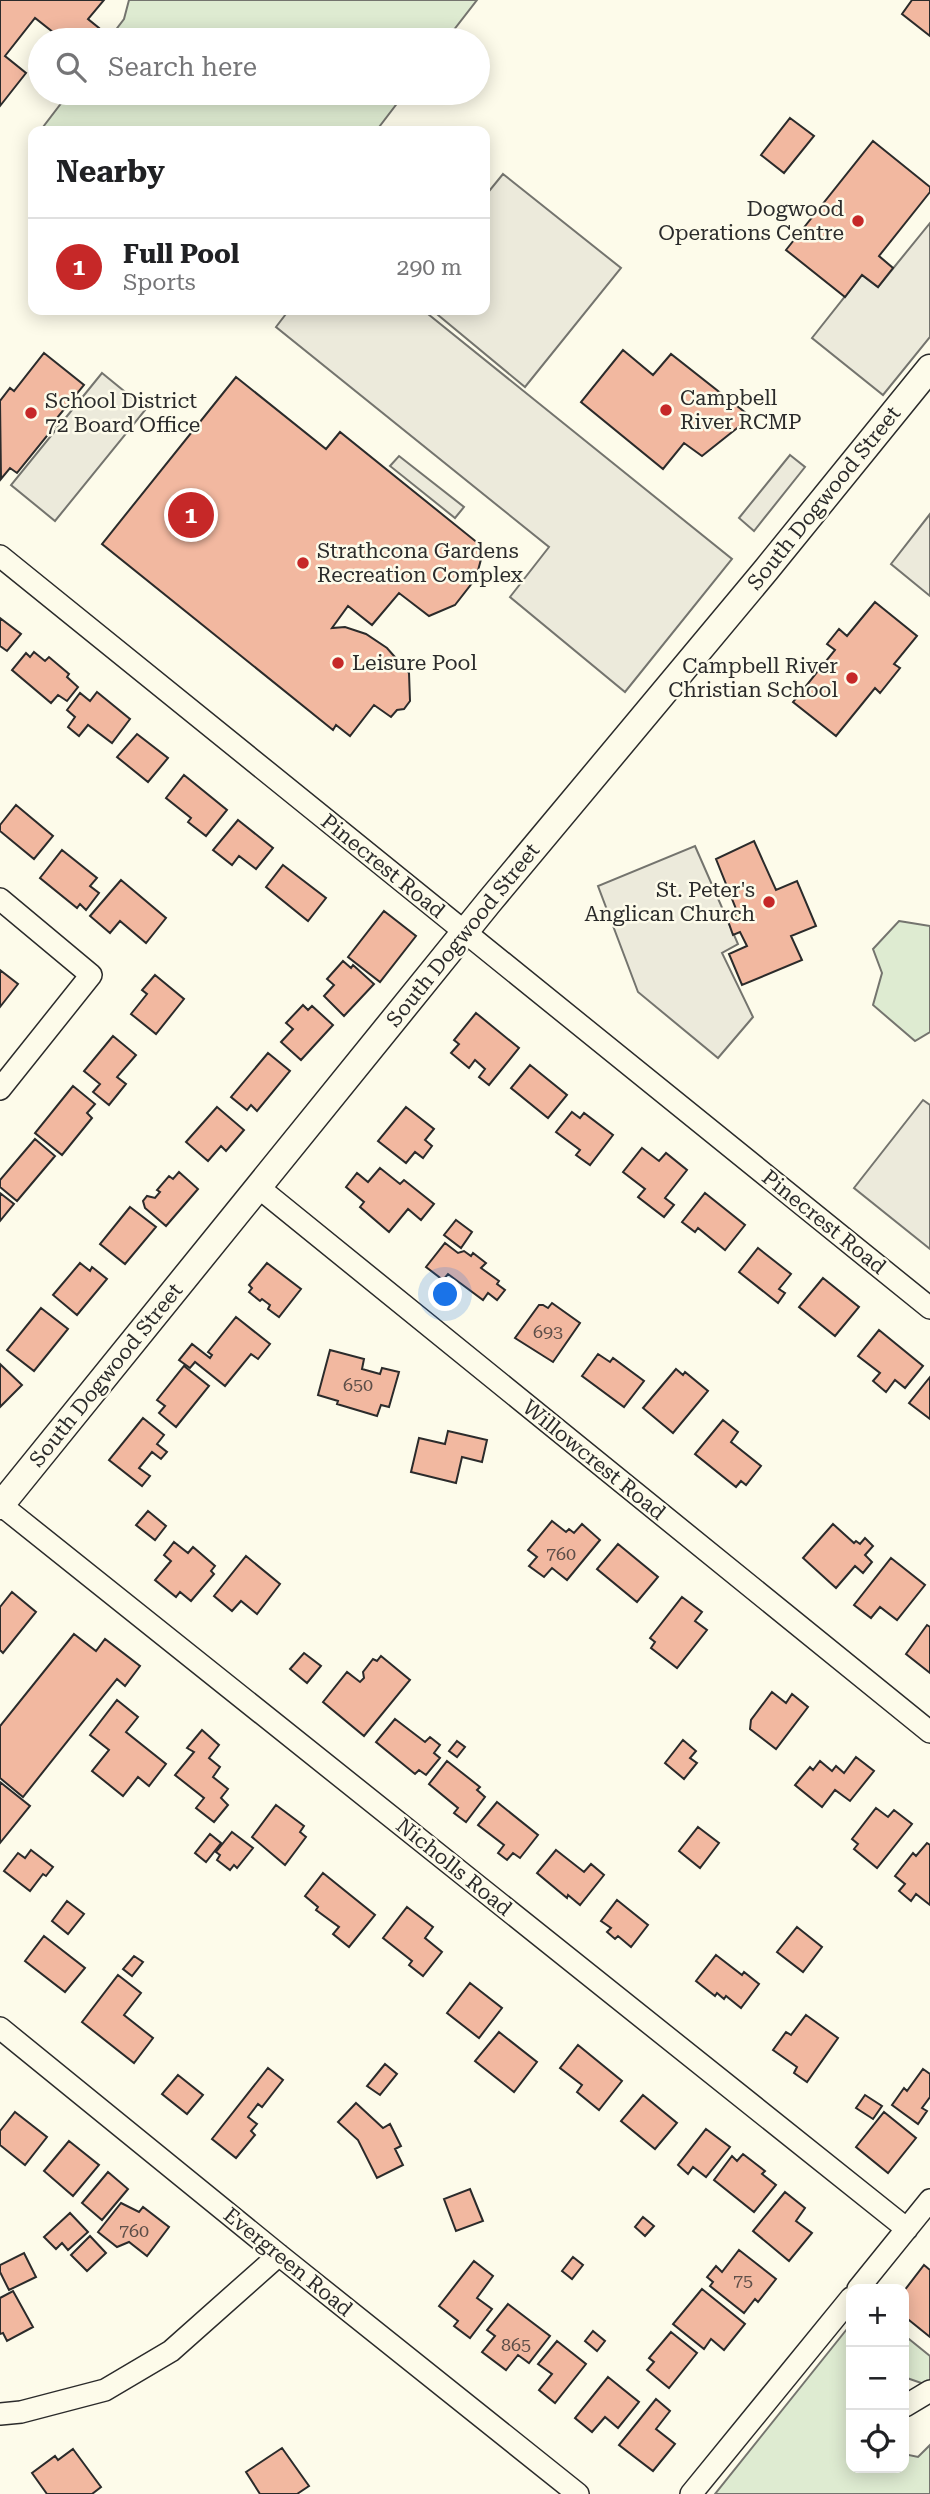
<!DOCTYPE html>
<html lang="en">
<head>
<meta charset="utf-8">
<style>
	body { margin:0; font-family:"Roboto Serif",serif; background:#f2f2f2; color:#202124 }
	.controls { position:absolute; right:21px; bottom:21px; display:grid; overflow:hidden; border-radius:14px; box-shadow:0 4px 18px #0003 }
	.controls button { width:63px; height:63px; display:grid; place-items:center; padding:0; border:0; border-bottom:2px solid #e0e0e0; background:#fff; color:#202124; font:35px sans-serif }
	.you { position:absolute; left:446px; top:1295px; width:24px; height:24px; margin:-18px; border:5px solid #fff; border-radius:50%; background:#1a73e8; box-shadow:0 0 0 10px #1a73e833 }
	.badge { display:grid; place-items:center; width:46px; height:46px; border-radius:50%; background:#c62828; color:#fff; font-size:23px; font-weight:700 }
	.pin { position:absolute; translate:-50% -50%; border:4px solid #fff; box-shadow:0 2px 7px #0006 }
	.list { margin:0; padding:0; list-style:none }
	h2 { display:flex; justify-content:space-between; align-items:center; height:91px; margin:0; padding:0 28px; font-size:30px }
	h2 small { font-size:23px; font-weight:400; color:#757577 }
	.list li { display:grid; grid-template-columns:46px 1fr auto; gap:21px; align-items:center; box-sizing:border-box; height:98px; padding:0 28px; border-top:2px solid #e0e0e0 }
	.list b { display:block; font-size:26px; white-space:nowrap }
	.list p { margin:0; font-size:23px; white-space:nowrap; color:#757577 }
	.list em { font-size:23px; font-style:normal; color:#757577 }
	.icon { flex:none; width:38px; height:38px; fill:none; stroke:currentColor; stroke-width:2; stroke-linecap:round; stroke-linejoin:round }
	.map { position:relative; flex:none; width:930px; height:2494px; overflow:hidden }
	.search { position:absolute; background:#fff; box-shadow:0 4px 18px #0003; left:28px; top:28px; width:462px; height:77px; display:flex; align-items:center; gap:18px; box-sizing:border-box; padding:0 24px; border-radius:38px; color:#757577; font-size:26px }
	.panel { position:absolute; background:#fff; box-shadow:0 4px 18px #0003; left:28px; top:126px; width:462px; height:189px; border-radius:14px }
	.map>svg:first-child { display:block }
</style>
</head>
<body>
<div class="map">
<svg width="930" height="2494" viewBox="0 0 930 2494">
	<rect width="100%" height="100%" fill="#fdfbea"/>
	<path fill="#deebd1" stroke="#74746e" stroke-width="2" d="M129 0H477L446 40H108L124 19Z
		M69 93H405L376 131H40Z
		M899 921 930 926V1032L915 1041 873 1005 882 973 873 949Z
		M851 2324V2468H904V2454L918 2457 930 2445V2494H715Z
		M904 2335 930 2356V2381L927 2385 904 2377Z"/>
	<path fill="#eceadb" stroke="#74746e" stroke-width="2" d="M503 174 621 268 525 387 432 310H485V196Z
		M930 223V337L883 395 812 338 862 275 878 287Z
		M289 310H423L732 559 625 692 510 597 549 547 276 327Z
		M102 373 146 409 55 521 11 485Z
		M790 455 805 467 754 531 739 518Z
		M399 456 464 507 455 518 390 466Z
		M930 514V596L891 564Z
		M695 846 738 944 722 953 753 1017 718 1058 638 992 598 886Z
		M923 1100 930 1105V1249L854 1188Z"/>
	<path fill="#f2b8a0" stroke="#2b2b2b" stroke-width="2" d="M0 0H104L88 19 99 28 90 40H63L35 18 5 56 26 73 0 106Z
		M912 0H930V36L902 14Z
		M790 118 814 136 784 173 761 155Z
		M873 141 930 187V192L879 256 893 268 878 287 862 275 845 297 786 250Z
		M623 350 653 375 671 354 751 417 702 456 684 443 663 469 581 402Z
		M44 353 84 385 52 424 55 426 17 473 10 468 1 479 0 401 10 388 14 391Z
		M236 377 326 449 340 432 484 548 476 578 455 605 429 616 399 593 372 625 348 606 332 628 345 627 366 634 387 648 409 673 410 701 404 709 397 710 391 717 374 705 350 736 336 725 333 730 102 544Z
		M875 602 917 636 894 664 900 668 880 693 875 688 836 736 793 702 835 650 827 644 839 629 847 636Z
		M0 618 21 634 7 651 0 646Z
		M34 652 45 661 49 657 69 674 67 677 78 687 67 701 58 695 51 703 12 670 26 653 30 657Z
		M97 692 130 719 112 743 88 725 79 736 68 727 75 717 67 710 80 693 90 701Z
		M137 734 168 758 148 782 117 757Z
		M184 775 227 810 206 836 188 822 191 818 166 798Z
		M16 805 53 836 34 859 0 831V825Z
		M238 820 273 848 256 869 239 856 232 865 213 850Z
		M754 841 776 890 797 881 816 926 791 936 802 960 742 985 729 954 747 946 740 932 733 935 727 918 738 914 716 859Z
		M62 850 97 878 90 886 99 893 86 910 80 904 77 908 40 878Z
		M283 865 326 898 308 921 266 887Z
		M121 880 166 918 146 943 120 921 110 933 90 916Z
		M384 911 416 936 380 982 348 957Z
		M343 961 351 968 353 965 374 984 344 1016 324 996 334 985 327 979Z
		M0 970 18 984 0 1007Z
		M155 975 184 999 156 1034 131 1014 147 994 142 990Z
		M303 1005 308 1010 312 1006 333 1025 301 1060 281 1042 293 1029 286 1023Z
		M476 1013 519 1048 489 1085 479 1077 485 1069 475 1060 469 1068 451 1053 459 1044 454 1040Z
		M113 1036 136 1055 117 1077 126 1084 109 1105 93 1092 100 1084 84 1071Z
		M268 1053 290 1071 257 1111 251 1105 247 1110 231 1097Z
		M530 1065 567 1095 548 1118 511 1088Z
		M73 1086 95 1104 87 1113 92 1118 62 1155 35 1133Z
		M217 1107 244 1130 226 1151 221 1146 208 1161 186 1142Z
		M406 1107 434 1129 425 1140 432 1146 423 1158 415 1152 406 1163 378 1141Z
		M572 1112 580 1118 584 1113 613 1135 590 1165 576 1155 580 1150 556 1132Z
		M35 1139 55 1156 17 1201 0 1187V1180Z
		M642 1148 659 1161 666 1153 687 1170 665 1198 674 1205 664 1217 638 1197 645 1189 623 1172Z
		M380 1168 400 1184 404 1180 434 1204 421 1220 408 1209 389 1232 360 1207 364 1202 346 1187 357 1173 368 1182Z
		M179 1172 198 1189 166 1226 145 1208 143 1201 147 1196 155 1198 160 1192 157 1190 169 1176 173 1179Z
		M0 1193 14 1204 0 1221Z
		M705 1193 745 1225 725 1250 698 1228 695 1232 682 1222Z
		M130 1207 156 1227 125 1264 100 1244Z
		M456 1220 472 1232 461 1248 444 1235Z
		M445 1243 458 1253 464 1251 471 1256 473 1253 486 1263 481 1268 499 1281 497 1284 505 1290 497 1300 488 1293 483 1300 448 1274 443 1280 426 1267Z
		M758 1248 791 1274 779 1289 785 1293 778 1303 739 1272Z
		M80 1263 90 1271 92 1267 107 1279 77 1315 53 1295Z
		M267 1263 301 1289 279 1317 268 1309 270 1305 262 1299 260 1301 249 1292 252 1288 249 1285Z
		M823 1278 859 1307 835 1336 799 1307Z
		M552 1303 580 1323 553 1362 515 1338 539 1305H543L548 1308Z
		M41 1308 68 1329 34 1371 7 1350Z
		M236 1317 270 1344 258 1359 251 1354 225 1386 195 1362 190 1368 179 1360 192 1344 210 1358 212 1355 208 1352Z
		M879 1330 923 1366 905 1388 895 1380 886 1392 873 1381 880 1373 858 1356Z
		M330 1350 364 1359 362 1369 380 1374 382 1368 399 1372 389 1407 381 1405 377 1416 337 1404 338 1401 318 1395Z
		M598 1354 610 1362 613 1358 644 1381 624 1407 582 1376Z
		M0 1364 22 1385 0 1407Z
		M184 1366 209 1386 176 1427 159 1413 165 1406 157 1400Z
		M676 1369 683 1375 685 1372 708 1391 673 1433 643 1408Z
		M930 1377V1419L909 1403Z
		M143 1418 164 1435 157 1444 167 1452 161 1459 152 1452 139 1468 150 1476 142 1486 109 1460Z
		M723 1420 738 1432 731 1442 761 1466 746 1485 741 1481 736 1487 695 1454Z
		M448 1431 487 1440 482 1462 462 1457 456 1483 411 1472 419 1438 445 1444Z
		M148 1511 166 1526 155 1540 136 1525Z
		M552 1521 566 1532 569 1529 574 1533 582 1524 600 1540 567 1580 552 1568 544 1577 529 1566 537 1557 528 1550Z
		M833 1524 854 1543 856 1541 860 1544 865 1538 873 1546 865 1555 872 1562 863 1573 855 1566 836 1588 803 1558Z
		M174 1542 188 1553 193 1547 215 1566 211 1571 214 1574 191 1601 180 1592 176 1597 155 1580 171 1561 164 1555Z
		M618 1544 658 1577 637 1602 597 1569Z
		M246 1556 280 1584 257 1614 241 1601 232 1611 214 1596Z
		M891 1558 925 1585 897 1620 880 1607 871 1618 854 1605Z
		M12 1592 36 1612 3 1653 0 1650V1607Z
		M682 1597 702 1612 695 1621 707 1630 677 1668 651 1648 655 1642 650 1638Z
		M927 1625 930 1627V1673L906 1654Z
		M74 1634 96 1651 105 1639 140 1666 125 1686 117 1679 23 1797 0 1778V1726Z
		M304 1653 321 1666 307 1683 290 1669Z
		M381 1656 410 1680 364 1736 323 1702 347 1672 360 1682 364 1678 363 1672 373 1659 377 1661Z
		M772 1692 786 1703 792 1694 808 1707 776 1749 750 1729 751 1720Z
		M117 1700 138 1717 126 1732 166 1764 149 1786 138 1777 123 1796 92 1771 109 1750 90 1735Z
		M395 1719 425 1742 430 1737 440 1745 434 1753 440 1758 426 1775 419 1770 415 1774 376 1742Z
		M202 1730 219 1745 209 1758 220 1767 213 1777 228 1789 221 1798 228 1805 214 1822 196 1808 204 1798 175 1775 194 1752 187 1748Z
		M683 1740 696 1751 690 1758 697 1763 684 1779 665 1763Z
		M457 1741 465 1747 457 1757 449 1751Z
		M856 1757 874 1771 850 1801 835 1790 822 1807 795 1785 810 1767 813 1770 820 1761 832 1771 836 1766 844 1773Z
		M447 1761 480 1787 477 1790 485 1797 466 1822 454 1813 458 1808 429 1784Z
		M0 1782 30 1806 0 1843Z
		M497 1802 538 1835 520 1858 513 1853 507 1860 498 1853 504 1845 478 1825Z
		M276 1805 304 1826 300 1832 306 1837 285 1865 252 1837Z
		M876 1808 888 1817 894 1810 912 1824 877 1868 854 1849 858 1844 852 1839Z
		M698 1827 719 1843 700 1868 679 1851Z
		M232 1832 253 1848 237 1868 234 1865 230 1870 217 1860 220 1855 216 1852Z
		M210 1834 221 1843 206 1862 195 1853Z
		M927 1843 930 1845V1905L916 1894 911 1901 899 1891 905 1884 895 1876 913 1853 916 1856Z
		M31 1850 53 1867 46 1876 43 1874 30 1891 4 1871 18 1853 25 1858Z
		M556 1850 584 1872 591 1864 604 1875 580 1905 568 1895 567 1898 537 1873Z
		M323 1873 375 1915 349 1947 333 1934 339 1927 316 1910 318 1907 305 1896Z
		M617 1900 648 1925 631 1947 618 1936 615 1939 607 1932 611 1928 601 1921Z
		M67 1901 84 1914 68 1934 52 1921Z
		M407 1907 433 1927 425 1938 442 1952 423 1976 409 1965 412 1961 383 1938Z
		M797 1927 822 1947 803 1972 777 1952Z
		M44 1936 85 1968 65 1992 25 1961Z
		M716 1955 742 1975 744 1972 759 1984 741 2008 726 1996 724 1999 717 1993 715 1996 696 1981Z
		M134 1956 143 1962 132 1976 123 1969Z
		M118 1975 141 1993 124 2015 153 2038 134 2063 82 2022Z
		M470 1983 502 2008 479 2038 447 2013Z
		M806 2015 838 2038 807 2082 794 2073 797 2067 773 2050 786 2032 791 2035Z
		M499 2032 537 2062 514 2092 475 2061Z
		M578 2045 622 2081 599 2110 577 2092 582 2085 560 2068Z
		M385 2064 397 2074 380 2095 367 2086Z
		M268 2068 283 2080 262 2107 258 2104 248 2117 257 2124 251 2131 255 2135 236 2158 212 2139Z
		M923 2069 930 2074V2097L922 2108 927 2111 918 2124 892 2105 904 2088 907 2091Z
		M178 2075 203 2095 187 2114 162 2094Z
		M643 2095 677 2123 655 2149 621 2121Z
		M865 2095 882 2106 873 2119 856 2108Z
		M356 2103 383 2128 390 2124 401 2146 395 2149 403 2165 377 2178 358 2140 338 2122Z
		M15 2112 47 2137 25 2165 0 2145V2131Z
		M884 2112 916 2138 888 2173 856 2147Z
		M706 2129 730 2147 706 2177 693 2167 688 2174 678 2165Z
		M69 2141 99 2165 73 2196 44 2171Z
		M743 2154 765 2171 762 2174 776 2185 754 2212 714 2180 732 2156 737 2161Z
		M108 2172 128 2189 102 2220 82 2203Z
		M470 2189 483 2221 456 2231 444 2199Z
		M785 2192 805 2208 796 2221 812 2233 789 2261 753 2231Z
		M121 2203 139 2212 143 2207 169 2227 147 2256 129 2242 117 2247 98 2232Z
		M70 2213 88 2232 68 2250 62 2243 56 2249 44 2237Z
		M643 2217 654 2226 645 2236 635 2227Z
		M90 2236 106 2253 87 2271 71 2255Z
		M739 2250 776 2279 758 2302 755 2299 744 2313 710 2286 713 2282 707 2277 716 2266 722 2272Z
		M24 2253 36 2277 9 2290 0 2272V2265Z
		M573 2257 583 2265 572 2279 562 2271Z
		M474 2261 493 2276 477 2298 492 2309 470 2338 454 2326 458 2321 439 2306Z
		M924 2265 930 2270V2337L904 2316V2291Z
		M702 2289 745 2324 724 2350 711 2339 704 2349 673 2324Z
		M13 2291 33 2327 7 2341 3 2333 0 2334V2298Z
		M508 2304 550 2336 529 2363 518 2355 506 2370 482 2352 495 2336 487 2330Z
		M593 2331 605 2341 597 2351 585 2341Z
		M671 2332 697 2353 669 2388 647 2370 654 2362 649 2358Z
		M557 2341 586 2364 555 2403 539 2390 552 2374 538 2364Z
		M608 2377 639 2402 618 2428 605 2417 592 2432 575 2418Z
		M656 2399 670 2411 656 2429 675 2444 653 2471 619 2445Z
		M282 2448 309 2486 297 2494H260L246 2472Z
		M73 2449 101 2487 92 2494H47L32 2473 55 2456 58 2460Z"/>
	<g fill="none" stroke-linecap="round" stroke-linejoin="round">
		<g stroke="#2b2b2b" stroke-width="24">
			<path id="minor" d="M0 556 930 1308
				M0 899 91 975 0 1089
				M258 1187 930 1732
				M1 1505 907 2229
				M0 2028 279 2255 578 2494
				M858 2289 930 2200
				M905 2406 930 2391
				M0 2414 21 2412 105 2390 171 2351 279 2255
				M691 2494 851 2298"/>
		</g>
		<g stroke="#2b2b2b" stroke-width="29">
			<path id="major" d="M0 1506 489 902 766 570 930 368"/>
		</g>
		<use href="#minor" stroke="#fdfbea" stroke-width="21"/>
		<use href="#major" stroke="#fdfbea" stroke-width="26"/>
	</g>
	<g fill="#c62828" stroke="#fdfbea" stroke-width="2.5">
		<circle cx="858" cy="221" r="7"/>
		<circle cx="666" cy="410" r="7"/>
		<circle cx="31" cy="413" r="7"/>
		<circle cx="303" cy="563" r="7"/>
		<circle cx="338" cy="663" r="7"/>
		<circle cx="852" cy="678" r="7"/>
		<circle cx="769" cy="902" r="7"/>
	</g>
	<g text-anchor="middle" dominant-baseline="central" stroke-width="5" stroke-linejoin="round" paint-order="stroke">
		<g font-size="18" fill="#5d4e48">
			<text x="548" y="1331">693</text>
			<text x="358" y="1384">650</text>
			<text x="561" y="1553">760</text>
			<text x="134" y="2230">760</text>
			<text x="743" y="2280">75</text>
			<text x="516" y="2344">865</text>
		</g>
		<g font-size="21" fill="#2b2b2b" stroke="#fdfbea" text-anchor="start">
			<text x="844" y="209" text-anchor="end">Dogwood<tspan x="844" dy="24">Operations Centre</tspan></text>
			<text x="680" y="398">Campbell<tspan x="680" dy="24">River RCMP</tspan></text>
			<text x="45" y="401">School District<tspan x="45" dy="24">72 Board Office</tspan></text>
			<text x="317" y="551">Strathcona Gardens<tspan x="317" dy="24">Recreation Complex</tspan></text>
			<text x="352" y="663">Leisure Pool</text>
			<text x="838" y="666" text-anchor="end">Campbell River<tspan x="838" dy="24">Christian School</tspan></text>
			<text x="755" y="890" text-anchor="end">St. Peter's<tspan x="755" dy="24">Anglican Church</tspan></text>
		</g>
		<g font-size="21" fill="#2b2b2b" stroke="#fdfbea">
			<text transform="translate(824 498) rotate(-51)">South Dogwood Street</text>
			<text transform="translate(383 866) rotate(39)">Pinecrest Road</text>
			<text transform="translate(463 935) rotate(-51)">South Dogwood Street</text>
			<text transform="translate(824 1222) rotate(39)">Pinecrest Road</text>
			<text transform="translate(106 1375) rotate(-51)">South Dogwood Street</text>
			<text transform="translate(594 1460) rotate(39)">Willowcrest Road</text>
			<text transform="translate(454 1867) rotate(39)">Nicholls Road</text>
			<text transform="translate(288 2262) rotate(39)">Evergreen Road</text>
		</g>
	</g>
</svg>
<div class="controls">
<button>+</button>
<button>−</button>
<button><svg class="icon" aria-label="locate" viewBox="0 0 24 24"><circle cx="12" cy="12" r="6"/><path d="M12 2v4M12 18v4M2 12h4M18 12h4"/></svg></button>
</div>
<div class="you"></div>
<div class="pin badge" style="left:191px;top:515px">1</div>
<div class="search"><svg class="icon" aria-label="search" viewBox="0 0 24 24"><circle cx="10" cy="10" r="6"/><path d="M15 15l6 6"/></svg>Search here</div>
<section class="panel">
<h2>Nearby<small></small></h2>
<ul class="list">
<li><span class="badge">1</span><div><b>Full Pool</b><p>Sports</p></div><em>290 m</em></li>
</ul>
</section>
</div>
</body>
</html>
